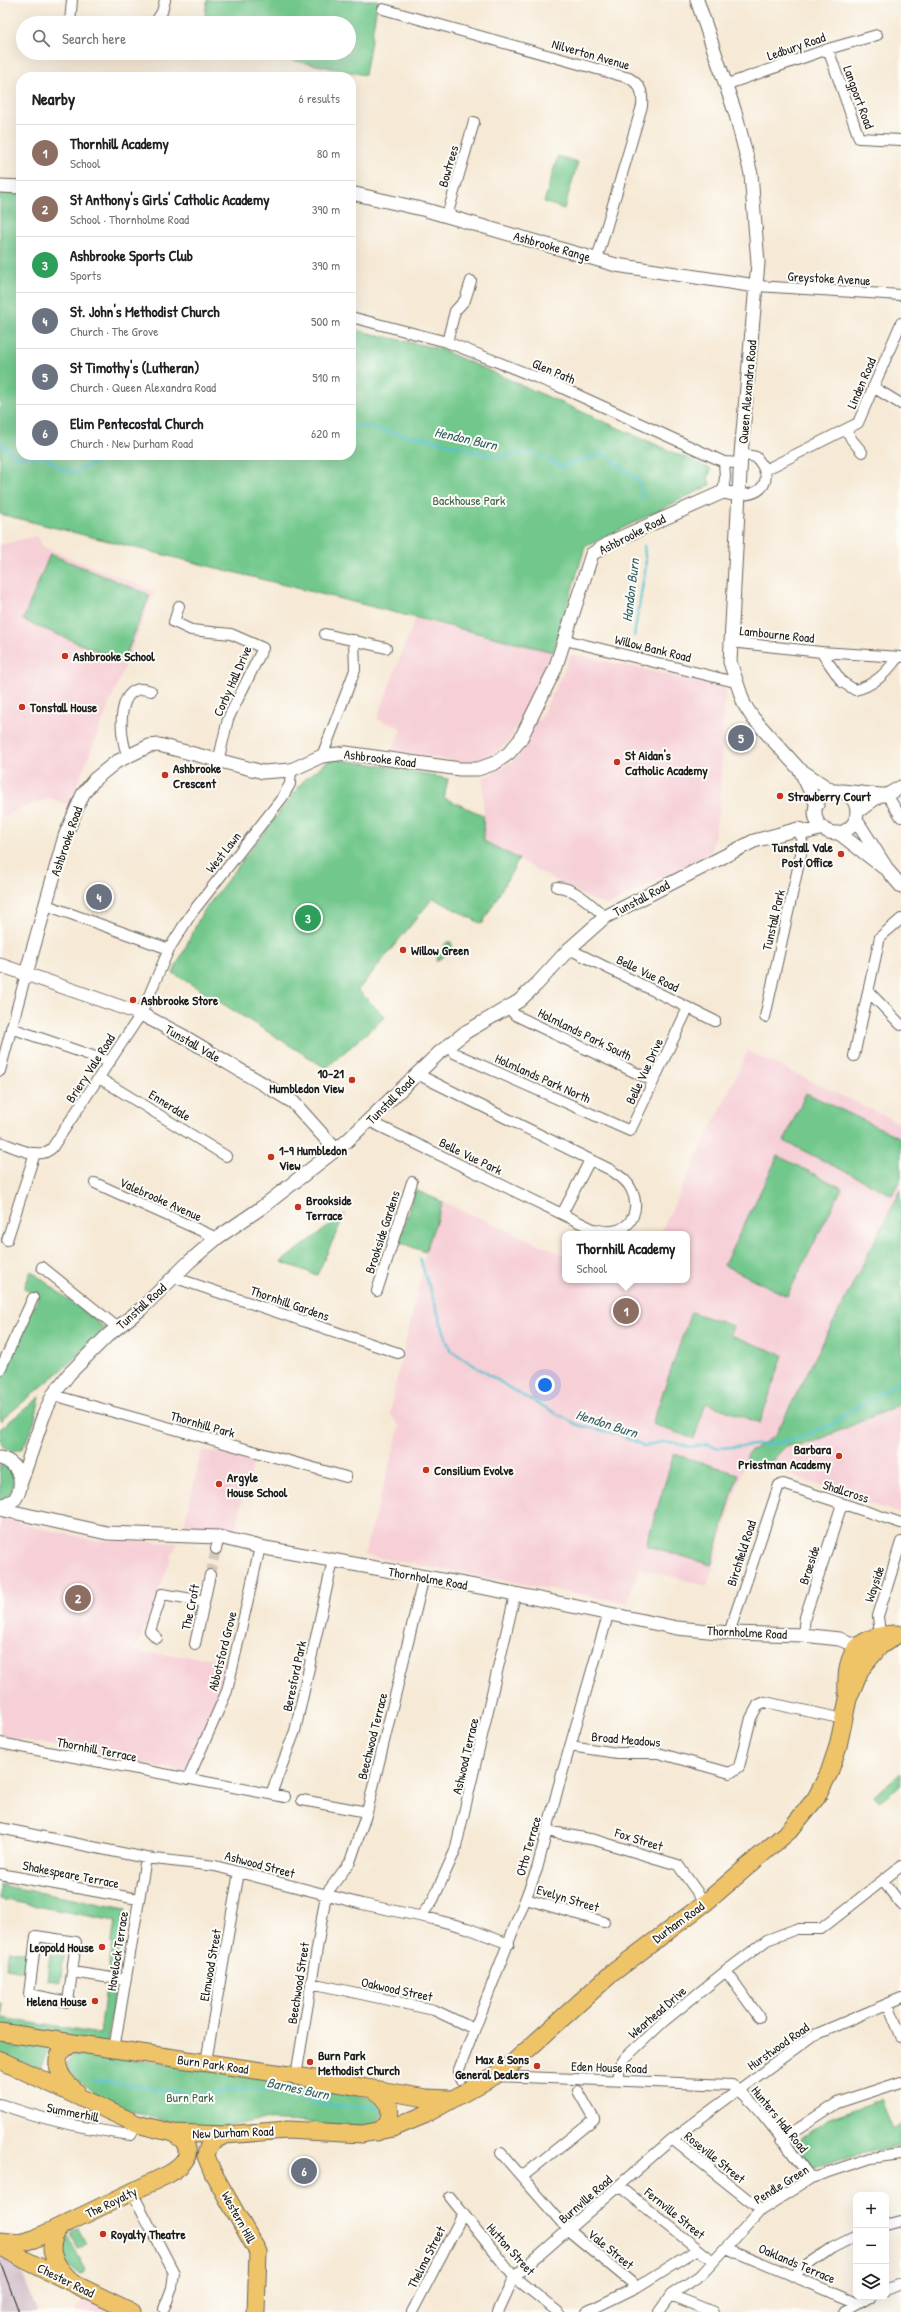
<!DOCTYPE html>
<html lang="en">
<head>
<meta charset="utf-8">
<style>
	body { margin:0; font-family:"Patrick Hand",sans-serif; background:#f2f2f2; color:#202124 }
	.controls { position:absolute; right:12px; bottom:12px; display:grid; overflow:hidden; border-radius:8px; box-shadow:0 4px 16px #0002 }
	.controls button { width:36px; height:36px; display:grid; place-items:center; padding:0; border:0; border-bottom:1px solid #e0e0e0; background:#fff; color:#202124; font:20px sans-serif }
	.you { position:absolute; left:545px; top:1385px; width:14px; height:14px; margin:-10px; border:3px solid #fff; border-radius:50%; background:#1a73e8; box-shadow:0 0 0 6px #1a73e833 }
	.badge { display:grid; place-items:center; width:26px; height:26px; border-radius:50%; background:#c8321e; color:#fff; font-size:13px; font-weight:700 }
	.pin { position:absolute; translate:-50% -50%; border:2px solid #fff; box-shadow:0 1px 4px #0006 }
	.popup { position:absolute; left:562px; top:1231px; width:128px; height:52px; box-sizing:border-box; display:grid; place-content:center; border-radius:8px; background:#fff; filter:drop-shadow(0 1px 3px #0005); font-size:13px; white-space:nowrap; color:#757577 }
	.popup b { font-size:15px; color:#202124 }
	.popup::after { content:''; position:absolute; left:50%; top:100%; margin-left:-8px; border:8px solid transparent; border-top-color:#fff }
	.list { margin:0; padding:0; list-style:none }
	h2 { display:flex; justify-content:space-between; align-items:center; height:52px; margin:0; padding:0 16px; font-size:17px }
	h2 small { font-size:13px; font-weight:400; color:#757577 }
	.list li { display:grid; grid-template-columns:26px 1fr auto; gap:12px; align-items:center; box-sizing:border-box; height:56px; padding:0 16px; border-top:1px solid #e0e0e0 }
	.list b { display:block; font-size:15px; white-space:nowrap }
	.list p { margin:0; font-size:13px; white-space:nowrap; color:#757577 }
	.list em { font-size:13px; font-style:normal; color:#757577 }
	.icon { flex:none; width:22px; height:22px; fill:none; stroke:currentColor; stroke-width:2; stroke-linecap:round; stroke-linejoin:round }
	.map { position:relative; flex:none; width:901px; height:2312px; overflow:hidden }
	.search { position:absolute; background:#fff; box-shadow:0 4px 16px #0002; left:16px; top:16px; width:340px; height:44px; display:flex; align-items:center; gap:10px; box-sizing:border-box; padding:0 14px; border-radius:22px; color:#757577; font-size:15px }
	.panel { position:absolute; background:#fff; box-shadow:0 4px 16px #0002; left:16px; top:72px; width:340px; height:388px; border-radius:16px }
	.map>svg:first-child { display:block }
</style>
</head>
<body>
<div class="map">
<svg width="901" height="2312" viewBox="0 0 901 2312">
	<rect width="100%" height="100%" fill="#fdfcf7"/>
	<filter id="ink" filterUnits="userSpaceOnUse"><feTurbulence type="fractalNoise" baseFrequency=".025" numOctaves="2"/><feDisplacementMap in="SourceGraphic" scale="8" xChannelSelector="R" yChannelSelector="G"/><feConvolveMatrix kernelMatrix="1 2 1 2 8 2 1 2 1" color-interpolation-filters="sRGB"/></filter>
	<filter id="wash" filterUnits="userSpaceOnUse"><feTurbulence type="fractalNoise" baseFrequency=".012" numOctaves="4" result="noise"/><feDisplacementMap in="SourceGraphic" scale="16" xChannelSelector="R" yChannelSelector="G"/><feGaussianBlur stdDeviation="0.9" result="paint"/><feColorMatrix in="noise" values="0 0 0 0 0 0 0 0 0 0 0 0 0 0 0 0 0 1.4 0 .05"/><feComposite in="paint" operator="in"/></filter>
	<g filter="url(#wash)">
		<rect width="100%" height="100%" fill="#f6e9d5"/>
		<path fill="#f6cfd7" d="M37 536 43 547 155 591 69 805 49 798 0 817V781L4 771 0 770V545Z
			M415 619 553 652 524 712 539 721 572 654 723 687 725 690 719 810 712 851 609 905 592 900 484 841 483 778 515 760 523 750 534 728 519 721 509 741 496 752 480 761 460 762 392 750 401 728 377 719Z
			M748 1051 901 1124V1190L775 1436 748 1453 707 1586 639 1568 627 1603 364 1555 400 1427 390 1414 396 1381 423 1269 425 1252 443 1202 562 1254 565 1248V1280H634L638 1282 639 1280H687V1234H660Z
			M901 1404V1514L766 1467 786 1446 811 1443Z
			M202 1449 254 1462 244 1490 236 1529 205 1524V1527L184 1526Z
			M0 1518 91 1540 177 1543 135 1652 228 1660 223 1690 186 1772 0 1735Z
			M84 2299 110 2312H74Z"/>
		<path fill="#d1bdc9" d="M0 2255 19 2264 37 2312H0Z"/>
		<path fill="#72c88c" stroke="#477254" d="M207 0H378L365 75 257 53H349V23H204Z
			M558 156 578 162 564 209 544 202Z
			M0 191 21 192V455H351V329L440 349 711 469 708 478 710 485 585 547 553 652 0 514Z
			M50 554 150 595 123 662 23 620Z
			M340 760 386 766 448 779 444 798 483 815 484 841 519 859 482 924 433 898 358 990 385 1017 326 1068 173 973 202 913 305 779 328 761Z
			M447 942H451L453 949 436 962 439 952Z
			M806 1093 901 1138V1178L892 1195 784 1141Z
			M778 1156 842 1188 787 1296 724 1265Z
			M415 1190 443 1202 425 1252 399 1242Z
			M901 1190V1404L811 1443 786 1446 766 1467 744 1466 748 1453 775 1436Z
			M345 1214 317 1275 281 1262Z
			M31 1271 105 1328 63 1369 0 1421V1379L38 1298 24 1288Z
			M691 1312 733 1326 730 1335 783 1355 760 1423 706 1403 694 1439 652 1424Z
			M40 1397 34 1423 23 1448C3 1456 0 1446 0 1429Z
			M674 1454 738 1474 711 1565 646 1545Z
			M0 1464 11 1471C15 1486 14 1493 0 1501Z
			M901 1773V1785L879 1801 874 1795Z
			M0 1885 126 1909 117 1964 107 1977 115 1989 107 2044 0 2026V2003L3 2004 1 2018 100 2034C105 1996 109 1959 115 1921L0 1899Z
			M9 1950 27 1953 24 1971 6 1968Z
			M50 1954 64 1956 60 1982 47 1980Z
			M0 2039 50 2046 37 2074 0 2054Z
			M79 2051 296 2083 374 2099 385 2113 375 2124C344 2129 313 2122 282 2121 274 2121 266 2120 258 2121 244 2122 230 2127 216 2127 170 2128 94 2105 66 2067 67 2059 71 2054 79 2051Z
			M880 2100 892 2129 901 2125V2146C870 2151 841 2157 813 2169L794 2144 832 2117Z
			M78 2228 86 2244 78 2249 71 2234Z
			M68 2237 86 2270 81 2275C65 2267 56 2252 68 2237Z"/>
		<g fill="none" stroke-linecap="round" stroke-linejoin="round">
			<path stroke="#57c3d0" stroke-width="2.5" d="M351 425 434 440 497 457 533 452 562 467 604 453 640 482 643 499
				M0 443 18 457 44 456 61 469 74 473C84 465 100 464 109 455
				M634 636 646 565 644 546
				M420 1259 450 1350 516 1392 578 1425 621 1435 644 1446 662 1442 676 1443 688 1447 709 1444 715 1448H720L777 1443 804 1436 833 1424 844 1415 891 1387 901 1378
				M93 2080 192 2094 212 2093 234 2089 276 2091 317 2103 346 2107 379 2108"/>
		</g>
	</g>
	<g filter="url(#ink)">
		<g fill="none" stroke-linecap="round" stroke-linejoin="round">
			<path stroke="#d5cab9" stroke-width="10" stroke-dasharray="10 5" stroke-linecap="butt" d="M210 1575 216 1549"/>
			<g stroke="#68645d" stroke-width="12">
				<path id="minor" d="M383 9 629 78C641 85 643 92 642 106L597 259
					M70 23 72 0
					M155 23 162 12 165 0
					M828 49 859 138 901 140
					M725 85 828 49 877 35
					M447 216 474 122
					M756 286 901 295
					M351 317 447 342 558 386 724 462 741 463
					M447 342 455 311 465 300 471 281
					M873 387 901 404
					M846 429 852 440 862 452
					M765 470 858 423 901 323
					M723 492 725 477 724 462
					M738 495C764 495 775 479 756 457L741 454
					M179 606 174 622 191 630 231 634 263 648 228 719 218 762
					M325 634 386 648
					M565 640 735 682
					M730 642 821 652 901 657
					M821 652 842 682 855 690C875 685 886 673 898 657
					M128 756C118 736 116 678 151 691
					M322 756 355 670 354 640
					M887 795 901 817
					M557 887C574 887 593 906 605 917
					M46 905 169 949
					M569 949 715 1021
					M868 991 901 1025
					M509 1008 515 1015 653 1081
					M765 1017 803 845 798 829
					M11 1028 110 1062
					M448 1046 454 1053 630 1131 688 1008
					M854 1056 880 937 901 919
					M0 1071 26 974
					M99 1078 226 1156
					M369 1121 593 1229C599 1230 606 1232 612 1231 634 1229 640 1206 631 1189 627 1180 619 1176 611 1170L417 1074
					M0 1142C15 1147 39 1161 52 1148L141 1014 169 949 191 914 282 798 290 784 291 770
					M95 1183 217 1238
					M562 1214 590 1160
					M7 1240 35 1153
					M42 1267 118 1328
					M173 1277 398 1353
					M377 1291 412 1182
					M0 1370 33 1298
					M53 1395 346 1477
					M216 1549 219 1537
					M729 1633 779 1485 783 1484 901 1523
					M803 1635 805 1617 842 1504
					M880 1635 878 1616 901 1542
					M157 1638 150 1631 162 1594 204 1601
					M195 1644 210 1575
					M0 1743 285 1797
					M570 1746 617 1753H658L730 1773 739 1767 751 1718 758 1705 765 1702 844 1719
					M188 1779 227 1691 260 1547
					M271 1794 295 1731 333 1560
					M302 1800 367 1812
					M0 1828 146 1858 215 1866 362 1904 433 1919 467 1928 509 1944
					M547 1831 595 1840 678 1865 705 1903
					M0 1874 138 1899
					M883 1881 901 1904
					M526 1899 604 1922
					M421 1916 433 1900 455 1851 515 1595
					M726 1971 759 2017
					M72 1972 68 2002 29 1994 36 1936 76 1942 72 1972 125 1980
					M311 1983 434 2010 474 2029
					M888 2004 901 2036
					M114 2049 146 1858
					M206 2062 239 1872
					M296 2076 326 1894 350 1862 367 1812 424 1576
					M495 2076 732 2085C758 2102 791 2153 811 2178
					M460 2079 458 2072 537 1869 558 1788 608 1615
					M617 2080 619 2067 625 2058 664 2021 726 1971 767 1940 796 1929H821L901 1866
					M0 2104C43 2120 86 2129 131 2135L137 2124
					M672 2139 761 2210
					M781 2140 837 2103 901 2082
					M501 2153 569 2231 637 2287
					M522 2177 594 2119 578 2091
					M619 2186 713 2261
					M132 2192 174 2273 172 2288 164 2309
					M450 2197 514 2277 558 2312
					M886 2225 901 2221
					M726 2248 857 2303
					M793 2275 832 2248 856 2236
					M886 2290 901 2284
					M671 2295 713 2312
					M412 2312 463 2214
					M498 2312 514 2277 672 2139 812 2036 901 1998
					M586 2312 637 2287 698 2249
					M659 2312 671 2295 702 2274 761 2210 811 2178 871 2158 901 2154
					M844 2312 870 2297"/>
			</g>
			<g stroke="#68645d" stroke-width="15">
				<path id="tertiary" d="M697 0 736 115 751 174 758 263 741 454 730 662 744 704 753 718 799 769 832 791
					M0 186 21 187
					M351 193 426 210 616 265 756 286
					M801 772 817 805
					M842 791 880 795H887L901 787
					M815 812a21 21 0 1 1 42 0a21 21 0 1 1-42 0Z
					M857 812 880 795
					M856 820 889 872 901 886
					M839 833 883 867
					M0 965 141 1014 183 1036 293 1102 336 1150
					M26 974 65 836 83 794 95 779 116 762 149 746 159 745 263 772 291 770 322 756 346 753 460 769H478L495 763 509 753 520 740 555 669 592 554 611 542 723 492 738 495
					M0 1458C19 1463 26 1483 15 1499L0 1507
					M21 1482 43 1417 53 1395 69 1374 108 1335 141 1309 190 1261 217 1238 261 1208 347 1141 439 1053 466 1032 519 1001 537 984 569 949 605 917 754 841 798 829 808 832 823 828
					M0 1509 107 1533 219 1537 260 1547 491 1589 677 1628 729 1633 803 1635 839 1639 859 1646"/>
			</g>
			<g stroke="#68645d" stroke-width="19">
				<path id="primary" d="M225 2135 213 2141 208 2148 206 2156 213 2173 258 2252 256 2312
					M60 2227C45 2247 53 2263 69 2279
					M0 2241 19 2243 34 2239 169 2174C182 2166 194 2156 183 2140L173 2133
					M0 2246 25 2260 132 2312"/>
			</g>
			<g stroke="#68645d" stroke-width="19">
				<path id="trunk" d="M847 1693C845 1657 854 1637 893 1634
					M0 2032 296 2076 426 2098 450 2099
					M74 2043C47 2055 58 2077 76 2091
					M0 2060 137 2124 173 2133 225 2135 287 2130 362 2134 393 2128 424 2115 505 2070 611 1974 705 1903 790 1830 816 1798 829 1773 838 1746 848 1699 860 1670 880 1646 898 1634
					M373 2090C393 2098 396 2122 377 2132"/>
			</g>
			<use href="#minor" stroke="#fff" stroke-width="10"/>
			<use href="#tertiary" stroke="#fff" stroke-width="13"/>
			<use href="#primary" stroke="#efc469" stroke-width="17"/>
			<use href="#trunk" stroke="#efc469" stroke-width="17"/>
			<path stroke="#1c1c1c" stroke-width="1" d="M0 2261 19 2312"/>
		</g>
	</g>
	<g fill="#c8321e" stroke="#fdfcf7" stroke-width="1.5">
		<circle cx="65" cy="656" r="4"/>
		<circle cx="22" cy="707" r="4"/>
		<circle cx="617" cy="762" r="4"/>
		<circle cx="165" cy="775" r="4"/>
		<circle cx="780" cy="796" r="4"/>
		<circle cx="841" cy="854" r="4"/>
		<circle cx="403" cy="950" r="4"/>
		<circle cx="133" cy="1000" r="4"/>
		<circle cx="352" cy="1080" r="4"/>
		<circle cx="271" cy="1157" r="4"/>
		<circle cx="298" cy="1207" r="4"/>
		<circle cx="839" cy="1456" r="4"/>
		<circle cx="426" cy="1470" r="4"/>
		<circle cx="219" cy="1484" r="4"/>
		<circle cx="102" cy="1947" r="4"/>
		<circle cx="95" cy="2001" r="4"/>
		<circle cx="310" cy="2062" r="4"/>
		<circle cx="537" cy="2066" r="4"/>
		<circle cx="103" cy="2234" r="4"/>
	</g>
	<g text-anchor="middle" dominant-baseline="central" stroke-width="4" stroke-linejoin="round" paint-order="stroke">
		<g font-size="13" fill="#1c1c1c" stroke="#fdfcf7">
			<text transform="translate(796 46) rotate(-19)">Ledbury Road</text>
			<text transform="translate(591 54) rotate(16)">Nilverton Avenue</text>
			<text transform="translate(859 97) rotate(70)">Langport Road</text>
			<text transform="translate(448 166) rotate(-74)">Bowtrees</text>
			<text transform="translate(552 246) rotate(16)">Ashbrooke Range</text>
			<text transform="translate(829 278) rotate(3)">Greystoke Avenue</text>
			<text transform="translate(554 371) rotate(23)">Glen Path</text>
			<text transform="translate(861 383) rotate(-67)">Linden Road</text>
			<text transform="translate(747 392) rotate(-85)">Queen Alexandra Road</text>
			<text transform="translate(632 534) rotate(-27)">Ashbrooke Road</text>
			<text transform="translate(777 634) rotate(6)">Lambourne Road</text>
			<text transform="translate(653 648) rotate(14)">Willow Bank Road</text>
			<text transform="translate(232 681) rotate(-66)">Corby Hall Drive</text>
			<text transform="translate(380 758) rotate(7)">Ashbrooke Road</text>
			<text transform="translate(66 841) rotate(-71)">Ashbrooke Road</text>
			<text transform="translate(223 852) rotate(-52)">West Lawn</text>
			<text transform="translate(641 898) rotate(-28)">Tunstall Road</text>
			<text transform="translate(773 920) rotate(-77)">Tunstall Park</text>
			<text transform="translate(648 973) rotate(26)">Belle Vue Road</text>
			<text transform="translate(585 1034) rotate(26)">Holmlands Park South</text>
			<text transform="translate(193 1043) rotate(30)">Tunstall Vale</text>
			<text transform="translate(90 1068) rotate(-57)">Briery Vale Road</text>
			<text transform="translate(644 1071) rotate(-65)">Belle Vue Drive</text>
			<text transform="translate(543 1078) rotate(24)">Holmlands Park North</text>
			<text transform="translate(390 1100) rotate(-45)">Tunstall Road</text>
			<text transform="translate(170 1105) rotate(32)">Ennerdale</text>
			<text transform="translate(471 1156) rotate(26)">Belle Vue Park</text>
			<text transform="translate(161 1199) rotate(24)">Valebrooke Avenue</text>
			<text transform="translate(382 1232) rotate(-72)">Brookside Gardens</text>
			<text transform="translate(290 1303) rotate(19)">Thornhill Gardens</text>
			<text transform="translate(141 1306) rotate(-42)">Tunstall Road</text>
			<text transform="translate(203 1424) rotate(16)">Thornhill Park</text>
			<text transform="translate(846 1491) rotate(18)">Shallcross</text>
			<text transform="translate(741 1553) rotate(-72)">Birchfield Road</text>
			<text transform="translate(809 1565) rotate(-72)">Braeside</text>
			<text transform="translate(428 1578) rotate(10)">Thornholme Road</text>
			<text transform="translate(874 1584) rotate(-72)">Wayside</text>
			<text transform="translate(190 1607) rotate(-78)">The Croft</text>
			<text transform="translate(747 1632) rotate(3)">Thornholme Road</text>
			<text transform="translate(222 1651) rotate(-76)">Abbotsford Grove</text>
			<text transform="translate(294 1676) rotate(-78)">Beresford Park</text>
			<text transform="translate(372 1736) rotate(-76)">Beechwood Terrace</text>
			<text transform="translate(626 1739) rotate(5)">Broad Meadows</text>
			<text transform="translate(97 1749) rotate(11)">Thornhill Terrace</text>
			<text transform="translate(465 1756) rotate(-77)">Ashwood Terrace</text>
			<text transform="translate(639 1839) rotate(17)">Fox Street</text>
			<text transform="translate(528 1846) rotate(-74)">Otto Terrace</text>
			<text transform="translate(260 1864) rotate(15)">Ashwood Street</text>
			<text transform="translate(71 1874) rotate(11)">Shakespeare Terrace</text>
			<text transform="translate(568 1898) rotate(17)">Evelyn Street</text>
			<text transform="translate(678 1922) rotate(-36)">Durham Road</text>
			<text transform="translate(117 1951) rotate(-81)">Havelock Terrace</text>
			<text transform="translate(210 1965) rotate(-80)">Elmwood Street</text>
			<text transform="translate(298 1983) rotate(-81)">Beechwood Street</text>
			<text transform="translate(397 1989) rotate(12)">Oakwood Street</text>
			<text transform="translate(657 2012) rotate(-41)">Wearhead Drive</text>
			<text transform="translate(778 2046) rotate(-35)">Hurstwood Road</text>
			<text transform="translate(213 2064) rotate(8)">Burn Park Road</text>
			<text transform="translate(609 2067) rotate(2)">Eden House Road</text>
			<text transform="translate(73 2112) rotate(11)">Summerhill</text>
			<text transform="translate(780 2119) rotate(51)">Hunters Hall Road</text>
			<text transform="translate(233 2132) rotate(-2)">New Durham Road</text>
			<text transform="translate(715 2157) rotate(39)">Roseville Street</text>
			<text transform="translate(781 2184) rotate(-32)">Pendle Green</text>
			<text transform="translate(585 2199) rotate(-41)">Burnville Road</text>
			<text transform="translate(111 2202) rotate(-26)">The Royalty</text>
			<text transform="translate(675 2213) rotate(39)">Fernville Street</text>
			<text transform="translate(239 2217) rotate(61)">Western Hill</text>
			<text transform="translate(511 2249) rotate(48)">Hutton Street</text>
			<text transform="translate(611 2249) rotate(39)">Vale Street</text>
			<text transform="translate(426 2257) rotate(-63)">Thelma Street</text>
			<text transform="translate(797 2263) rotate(23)">Oaklands Terrace</text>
			<text transform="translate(66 2280) rotate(26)">Chester Road</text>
		</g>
		<g font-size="13" fill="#3e6149" stroke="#fdfcf7">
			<text x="469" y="500">Backhouse Park</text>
			<text x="190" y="2097">Burn Park</text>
		</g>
		<g font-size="13" font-weight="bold" fill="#1c1c1c" stroke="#fdfcf7" text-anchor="start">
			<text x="73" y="656">Ashbrooke School</text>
			<text x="30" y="707">Tonstall House</text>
			<text x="625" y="755">St Aidan's<tspan x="625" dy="15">Catholic Academy</tspan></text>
			<text x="173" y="768">Ashbrooke<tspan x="173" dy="15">Crescent</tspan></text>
			<text x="788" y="796">Strawberry Court</text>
			<text x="833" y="847" text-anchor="end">Tunstall Vale<tspan x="833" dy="15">Post Office</tspan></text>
			<text x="411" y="950">Willow Green</text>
			<text x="141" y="1000">Ashbrooke Store</text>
			<text x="344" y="1073" text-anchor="end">10-21<tspan x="344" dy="15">Humbledon View</tspan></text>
			<text x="279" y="1150">1-9 Humbledon<tspan x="279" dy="15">View</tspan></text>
			<text x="306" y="1200">Brookside<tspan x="306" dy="15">Terrace</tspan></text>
			<text x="831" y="1449" text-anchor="end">Barbara<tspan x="831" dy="15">Priestman Academy</tspan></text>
			<text x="434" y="1470">Consilium Evolve</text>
			<text x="227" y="1477">Argyle<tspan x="227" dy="15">House School</tspan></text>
			<text x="94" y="1947" text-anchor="end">Leopold House</text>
			<text x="87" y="2001" text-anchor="end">Helena House</text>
			<text x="318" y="2055">Burn Park<tspan x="318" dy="15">Methodist Church</tspan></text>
			<text x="529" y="2059" text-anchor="end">Max &amp; Sons<tspan x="529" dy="15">General Dealers</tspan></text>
			<text x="111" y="2234">Royalty Theatre</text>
		</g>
		<g font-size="14" font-style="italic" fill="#345f64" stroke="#fdfcf7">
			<text transform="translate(466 438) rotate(13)">Hendon Burn</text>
			<text transform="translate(630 590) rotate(-83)">Handon Burn</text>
			<text transform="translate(607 1423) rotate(18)">Hendon Burn</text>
			<text transform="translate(298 2088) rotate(12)">Barnes Burn</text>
		</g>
	</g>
</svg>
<div class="controls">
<button>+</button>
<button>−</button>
<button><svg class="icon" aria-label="layers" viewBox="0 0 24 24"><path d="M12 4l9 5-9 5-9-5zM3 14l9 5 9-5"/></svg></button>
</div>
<div class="you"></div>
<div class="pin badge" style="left:626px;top:1311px;background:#8d6e63">1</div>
<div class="popup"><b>Thornhill Academy</b>School</div>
<div class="pin badge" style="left:78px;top:1598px;background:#8d6e63">2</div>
<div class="pin badge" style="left:308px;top:918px;background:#2e9e5b">3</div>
<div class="pin badge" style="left:99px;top:897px;background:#6b7280">4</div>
<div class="pin badge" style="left:741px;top:738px;background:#6b7280">5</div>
<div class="pin badge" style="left:304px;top:2171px;background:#6b7280">6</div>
<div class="search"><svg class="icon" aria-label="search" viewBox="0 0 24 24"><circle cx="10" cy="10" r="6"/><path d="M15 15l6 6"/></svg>Search here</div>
<section class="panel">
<h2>Nearby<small>6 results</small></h2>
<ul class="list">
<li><span class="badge" style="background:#8d6e63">1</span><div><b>Thornhill Academy</b><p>School</p></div><em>80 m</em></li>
<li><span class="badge" style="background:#8d6e63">2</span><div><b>St Anthony's Girls' Catholic Academy</b><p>School · Thornholme Road</p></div><em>390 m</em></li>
<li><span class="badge" style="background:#2e9e5b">3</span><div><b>Ashbrooke Sports Club</b><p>Sports</p></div><em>390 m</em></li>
<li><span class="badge" style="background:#6b7280">4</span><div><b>St. John's Methodist Church</b><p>Church · The Grove</p></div><em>500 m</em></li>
<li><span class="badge" style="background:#6b7280">5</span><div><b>St Timothy's (Lutheran)</b><p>Church · Queen Alexandra Road</p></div><em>510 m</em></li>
<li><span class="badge" style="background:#6b7280">6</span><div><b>Elim Pentecostal Church</b><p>Church · New Durham Road</p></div><em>620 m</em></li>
</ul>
</section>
</div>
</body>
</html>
